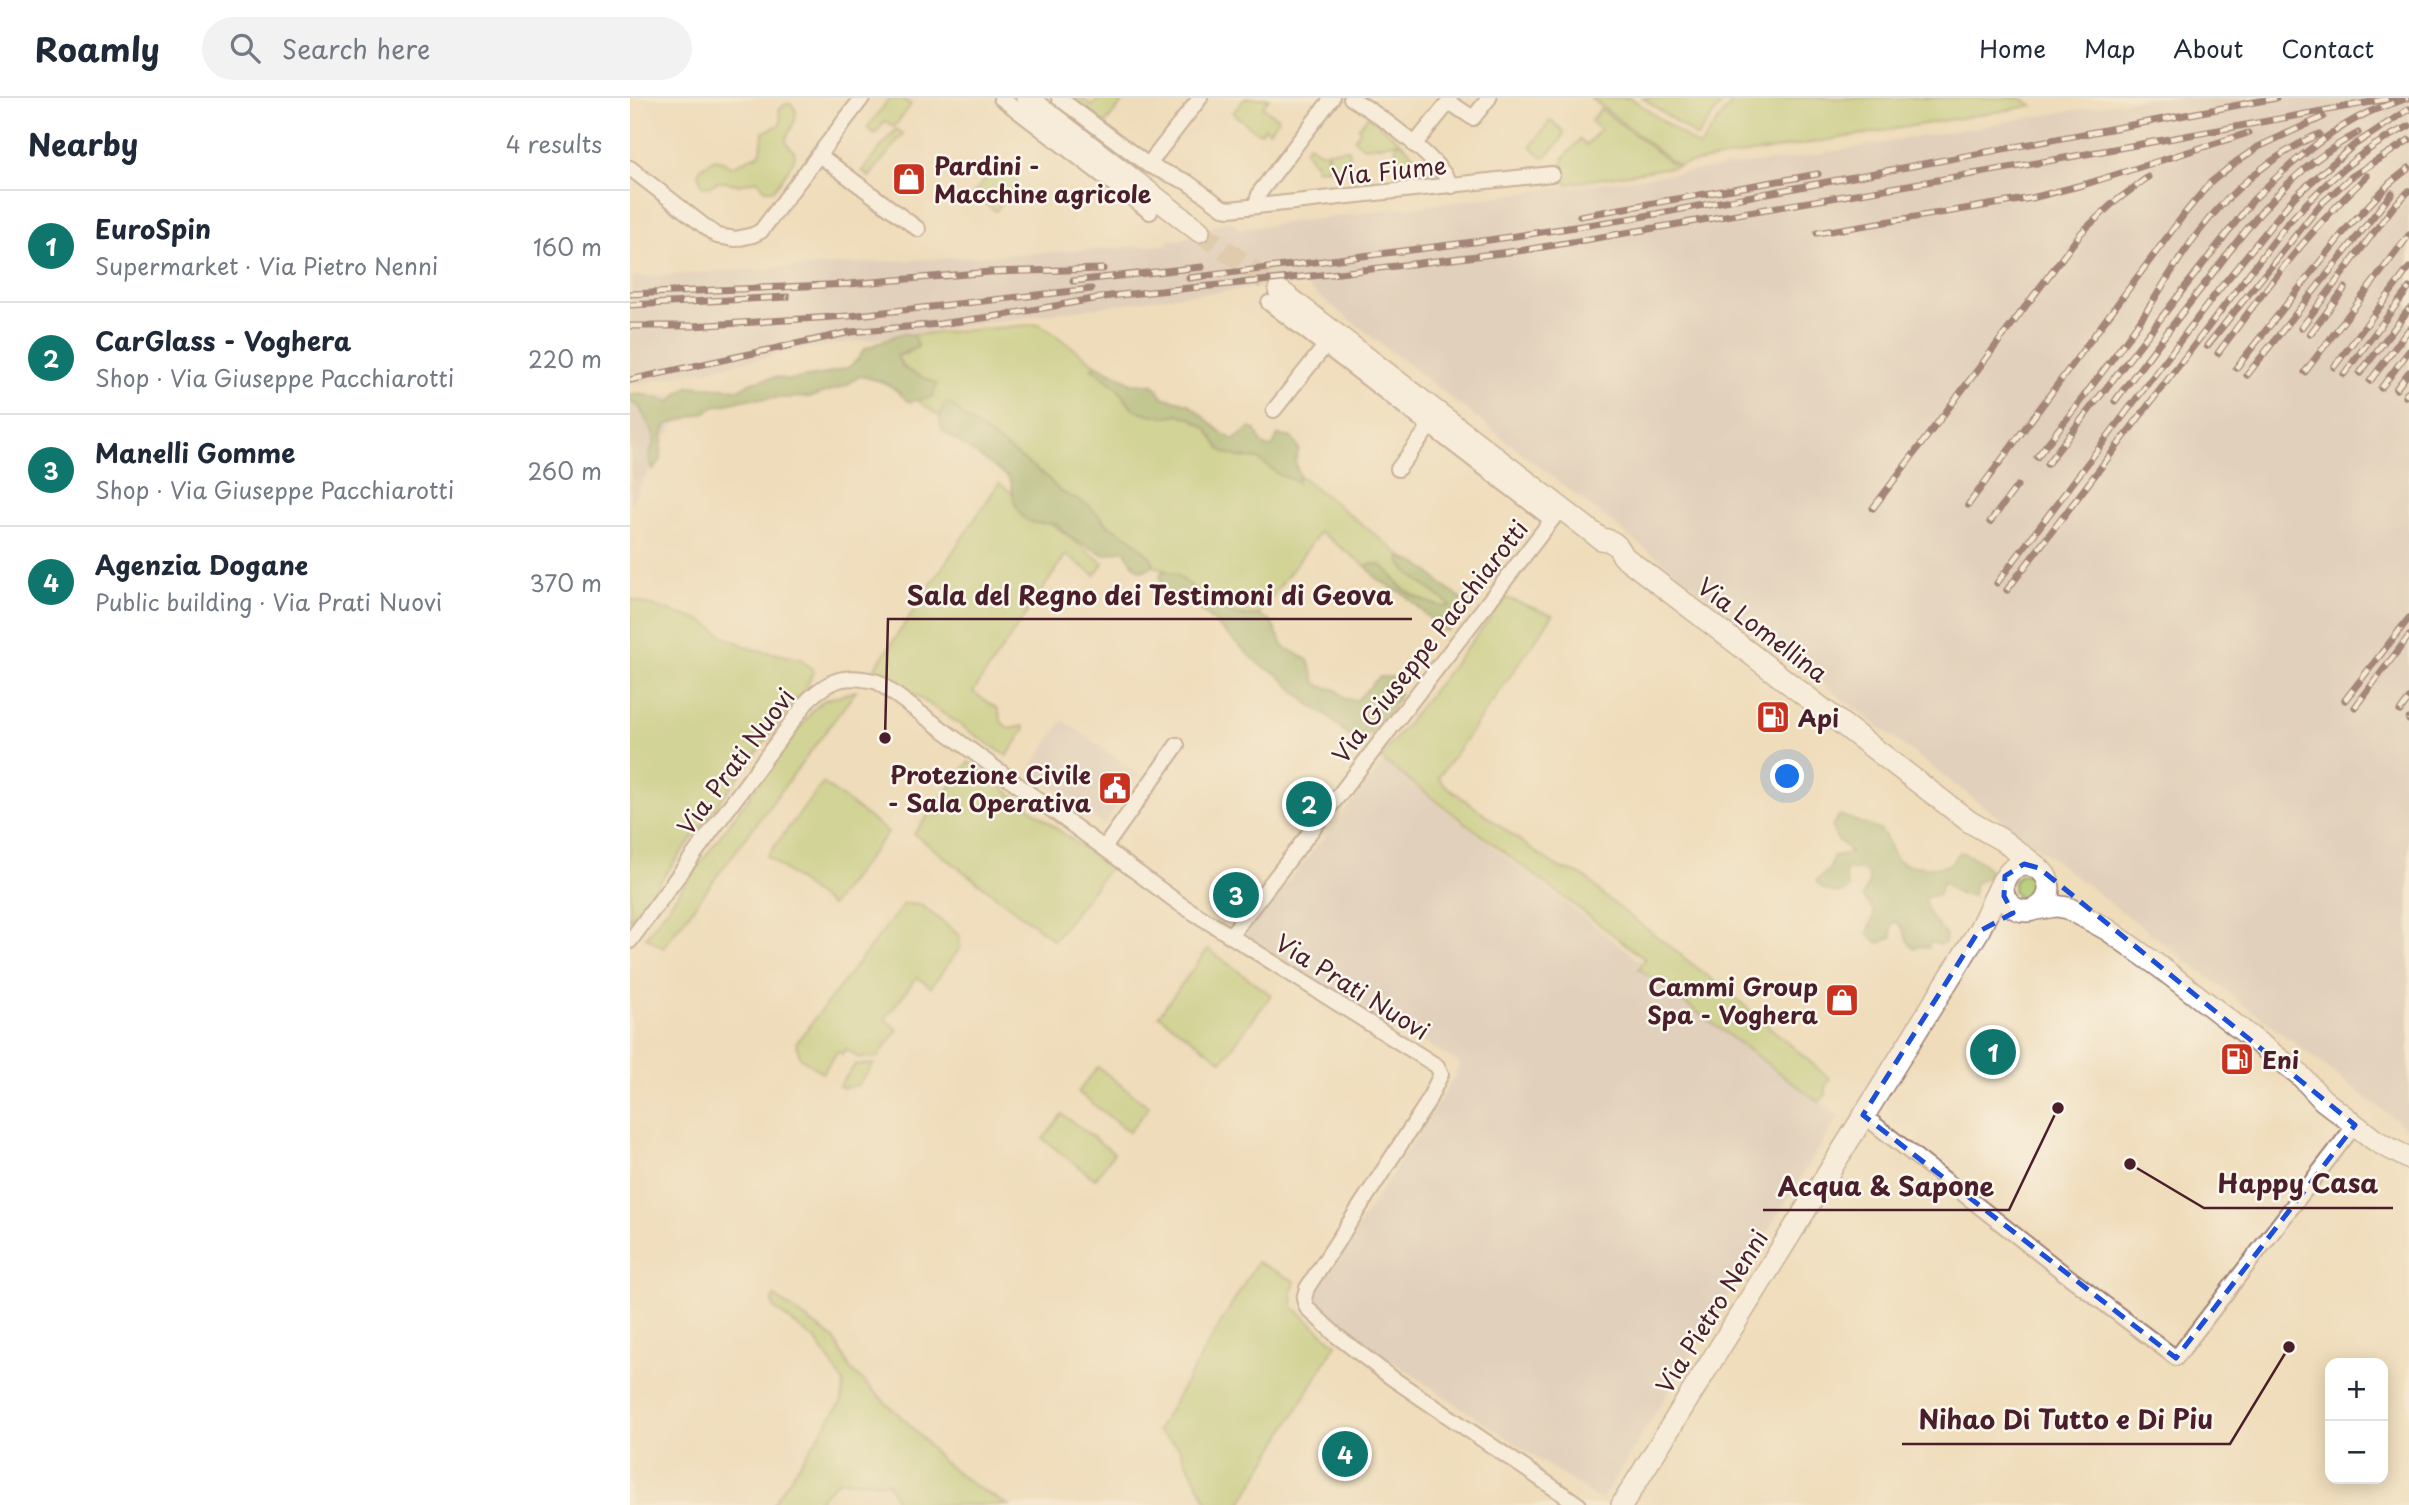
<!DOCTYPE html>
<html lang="en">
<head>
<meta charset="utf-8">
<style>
	body { margin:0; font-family:"Playpen Sans",sans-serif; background:#f2f2f3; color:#1f2937 }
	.controls { position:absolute; right:21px; bottom:21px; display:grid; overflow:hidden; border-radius:14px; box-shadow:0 4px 18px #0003 }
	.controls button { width:63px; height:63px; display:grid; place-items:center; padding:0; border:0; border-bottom:2px solid #e0e1e3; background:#fff; color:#1f2937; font:35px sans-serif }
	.you { position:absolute; left:1158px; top:679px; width:24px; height:24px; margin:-18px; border:5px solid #fff; border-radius:50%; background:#1a73e8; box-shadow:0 0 0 10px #1a73e833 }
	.badge { display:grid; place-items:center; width:46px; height:46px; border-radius:50%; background:#0f766e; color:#fff; font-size:23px; font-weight:700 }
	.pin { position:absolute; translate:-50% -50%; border:4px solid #fff; box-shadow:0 2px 7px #0006 }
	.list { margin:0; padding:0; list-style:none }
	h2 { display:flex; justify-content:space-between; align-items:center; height:91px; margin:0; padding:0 28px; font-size:30px }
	h2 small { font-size:23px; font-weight:400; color:#747a83 }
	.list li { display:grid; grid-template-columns:46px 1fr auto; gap:21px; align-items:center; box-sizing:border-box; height:112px; padding:0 28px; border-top:2px solid #e0e1e3 }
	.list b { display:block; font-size:26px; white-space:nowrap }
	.list p { margin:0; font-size:23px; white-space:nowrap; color:#747a83 }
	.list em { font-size:23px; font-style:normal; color:#747a83 }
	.icon { flex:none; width:38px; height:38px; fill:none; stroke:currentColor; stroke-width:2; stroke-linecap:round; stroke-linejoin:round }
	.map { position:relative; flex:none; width:1779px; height:1407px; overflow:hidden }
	header { display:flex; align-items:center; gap:42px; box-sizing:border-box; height:98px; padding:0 35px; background:#fff; border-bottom:2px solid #e0e1e3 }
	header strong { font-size:33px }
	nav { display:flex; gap:38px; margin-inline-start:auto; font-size:24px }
	.search { width:490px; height:63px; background:#f2f2f3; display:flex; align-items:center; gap:18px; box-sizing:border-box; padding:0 24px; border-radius:38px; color:#747a83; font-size:26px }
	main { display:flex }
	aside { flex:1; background:#fff }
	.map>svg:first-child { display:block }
</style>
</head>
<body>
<header>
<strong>Roamly</strong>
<div class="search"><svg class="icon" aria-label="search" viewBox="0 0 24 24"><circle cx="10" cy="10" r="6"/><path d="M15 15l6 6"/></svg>Search here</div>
<nav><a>Home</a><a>Map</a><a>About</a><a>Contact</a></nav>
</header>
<main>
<aside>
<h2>Nearby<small>4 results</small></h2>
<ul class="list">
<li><span class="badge">1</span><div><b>EuroSpin</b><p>Supermarket · Via Pietro Nenni</p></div><em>160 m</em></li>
<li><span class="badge">2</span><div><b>CarGlass - Voghera</b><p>Shop · Via Giuseppe Pacchiarotti</p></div><em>220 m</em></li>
<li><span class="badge">3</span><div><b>Manelli Gomme</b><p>Shop · Via Giuseppe Pacchiarotti</p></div><em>260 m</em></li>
<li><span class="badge">4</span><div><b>Agenzia Dogane</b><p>Public building · Via Prati Nuovi</p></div><em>370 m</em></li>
</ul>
</aside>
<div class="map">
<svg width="1779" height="1407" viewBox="0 0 1779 1407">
	<rect width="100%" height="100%" fill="#fbf7ec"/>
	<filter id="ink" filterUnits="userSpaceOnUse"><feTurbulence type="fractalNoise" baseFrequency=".0143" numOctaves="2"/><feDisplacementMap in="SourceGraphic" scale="14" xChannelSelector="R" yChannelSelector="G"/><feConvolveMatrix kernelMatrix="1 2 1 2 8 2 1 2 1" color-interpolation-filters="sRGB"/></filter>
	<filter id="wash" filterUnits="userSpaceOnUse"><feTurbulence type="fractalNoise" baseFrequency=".00686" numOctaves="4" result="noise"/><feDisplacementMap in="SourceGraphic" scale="28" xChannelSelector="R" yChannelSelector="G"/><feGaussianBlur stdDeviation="1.57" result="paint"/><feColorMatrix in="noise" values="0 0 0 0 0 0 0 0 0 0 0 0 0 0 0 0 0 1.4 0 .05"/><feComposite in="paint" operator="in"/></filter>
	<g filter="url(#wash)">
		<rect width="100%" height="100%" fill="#efdcba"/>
		<path fill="#d0c0bc" d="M1516 0H1779V1032L1009 446 674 186 552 197 187 249 0 287V179L538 147V142H549L599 121 610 131 1164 60Z
			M59 297 0 408V298Z
			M433 622 510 677 474 727 400 671Z
			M754 664 1209 1018 971 1403 687 1213 685 1195 825 978 829 965 613 840Z"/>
		<path fill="#b0c86d" stroke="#7d744c" stroke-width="2" d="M260 0H272L281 7 264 29 255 23 245 36 237 30Z
			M442 0H452L462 8 469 0H496L475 26Z
			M615 0H639L633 9 649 21 639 33 635 29 631 34H627L603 15Z
			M961 0H1001L1069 49 1105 0H1391L1402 8 1049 67 1041 63Z
			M1013 0H1095L1067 39Z
			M155 6H161L166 12C167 27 156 35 156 42 156 49 163 50 165 56 166 62 148 87 143 92H135L127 82 109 87 97 84H87L79 89 72 88 68 75 72 69 85 61 95 64 100 69C109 67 117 60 128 57L131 53 133 34 150 27 151 22 149 12Z
			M971 11 1041 65 1048 68 936 86 933 61 950 41 957 47 970 31 961 23Z
			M738 18 771 44 734 49 724 41 730 33 728 30Z
			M921 22 934 34C931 46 921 53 913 60L901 48Z
			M266 31 273 36 239 79 232 73Z
			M772 45 807 82 791 84 792 69 784 68 783 64 768 66 765 46Z
			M679 46 690 54H696L698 70 686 71 685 63H682L675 52Z
			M719 51 721 66 716 67V69L700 71 698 53Z
			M369 68 388 82 366 113 343 97 362 71 366 73Z
			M410 226 467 267 462 270 486 289 500 308 523 317 535 319 548 316 561 320 577 331 590 351 608 359 628 361 650 377 668 384 669 377 776 461 770 460C772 477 809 495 821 508L815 510C802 506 788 500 777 493 762 484 758 459 736 468L690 434 628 517C593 521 583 507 559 487 549 478 537 473 524 468L522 461 503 442 485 433 468 416 429 393 417 379 334 319 321 306H314L309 318 287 302 302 299C291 285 274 272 267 258L278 255 288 249 283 237Z
			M369 385 473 465 465 477 436 457 343 594 368 611 372 625 380 631 393 628 395 631 377 658 245 570Z
			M876 500 923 517 809 679 812 685 904 753 930 770 949 776 959 782 974 798 1101 896 1200 981 1195 988 1196 997 1189 1004 1009 871 1015 861 750 660Z
			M0 501 75 524 95 539 122 551 171 561 184 573 176 589 0 823Z
			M226 593 33 850 16 839 183 612 194 602Z
			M339 664 479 770 424 842 284 736Z
			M193 685 258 734 201 808 137 758Z
			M1383 789a13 13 0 1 1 26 0a13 13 0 1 1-26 0Z
			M274 806 291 807 329 837 330 850 301 889 287 879 255 921 268 932 248 959 229 960 216 951 212 956 208 953 192 975 170 959 166 945Z
			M578 851 641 897 592 963 529 917Z
			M244 966 228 987 213 990 209 988 225 967Z
			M468 969 519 1009 499 1034 448 994Z
			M432 1016 484 1055 465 1081 413 1041Z
			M627 1164 665 1183 662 1194 663 1209 706 1246 610 1407H579L548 1348 527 1333Z
			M144 1198 204 1241 221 1272 281 1328 312 1363 346 1389 378 1407H266L265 1400 258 1385 209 1382 192 1398 187 1407H142L212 1303 214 1286 201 1265 186 1243 144 1210 142 1202Z"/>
		<path fill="#8cac60" stroke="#6b6646" stroke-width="2" d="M270 236 283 237 288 248 267 258 273 270 307 286 302 299 279 304C261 286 255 283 230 278L215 288 181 299 119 301 84 309 74 315 38 326 32 337 31 362 23 372 19 360 25 339 9 308 0 304V297C20 295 22 300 41 304L50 294 60 288 110 291 121 284 146 279 158 282 196 276 219 269 228 261 234 251Z
			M467 267 502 285 524 287 532 299 559 306 592 335 604 342 620 330 626 332 631 345 637 350 643 348 648 337 662 340 669 351 665 364 669 377 668 384 650 377 628 361 608 359 596 355 590 351 577 331 561 320 548 316 535 319 523 317 505 312 486 289 462 270Z
			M314 306H321L334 319 417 379 429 393 459 407 475 425 503 442 522 461 524 468 512 473 506 470 494 452 475 457 443 441 426 426 404 425 397 422 392 418 385 406 381 384 377 378 313 333C307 322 310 317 314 306Z
			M769 460C798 465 799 478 820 493 824 496 830 497 832 504 834 513 822 526 817 533L812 532 775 497 748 482 736 468C757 460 761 482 774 492 783 499 811 512 820 508 808 492 773 479 769 460Z
			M533 472 545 476 560 487 572 501 588 511 615 519 628 517 640 522 654 549 678 562 686 584 690 588 707 592 715 601 727 602 749 579H762L767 585 766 591 770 596 758 618 747 625 741 636 727 640 719 638 698 618 679 606 646 575 631 568 573 514 539 495 531 484 530 478Z
			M1210 717 1250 732C1259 740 1259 752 1266 761 1274 770 1310 771 1319 766 1324 764 1327 758 1330 754 1342 758 1354 763 1361 775L1358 780 1345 785 1343 798 1329 796 1313 784 1308 797 1294 800 1299 816 1316 838 1315 845 1308 847 1301 844 1298 850 1290 848 1284 850C1273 842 1277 830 1265 823L1261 827 1262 839 1250 845C1225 835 1249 825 1243 812 1242 808 1235 803 1232 799 1245 779 1240 769 1216 772L1215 778 1219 789 1216 794C1205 797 1192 793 1186 783L1200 771 1203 758 1221 755C1214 744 1204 744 1202 728Z"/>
	</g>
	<g filter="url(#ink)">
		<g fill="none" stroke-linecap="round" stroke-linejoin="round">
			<path stroke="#ceb69d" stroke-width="21" stroke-dasharray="21 10" stroke-linecap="butt" d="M569 133 649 192"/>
			<g stroke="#9c7e72" stroke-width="18">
				<path id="street" d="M371 0 520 114
					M429 0 518 67 557 84 593 110 600 111 922 76
					M721 0C752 19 805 57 822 88
					M784 47 819 4 843 20 859 0
					M189 57 288 131
					M518 67 570 0
					M0 70 87 138 106 141 123 137 131 133 232 0
					M625 108 630 94 702 0
					M639 205 695 248
					M644 312 695 248 922 422
					M768 371 800 328
					M474 750 547 647
					M600 838 931 410
					M0 843 179 601C201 580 217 576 248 584L550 806 807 968 811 976 796 1007 677 1190 674 1201 677 1210 707 1238 762 1280 949 1407
					M1233 1017 1430 1172 1546 1260 1725 1027"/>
			</g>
			<g stroke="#9c7e72" stroke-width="24">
				<path id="secondary" d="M397 0 569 133
					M649 192 971 441C983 442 989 448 993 458L1340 724 1372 742 1409 770
					M1373 790a23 23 0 1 1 46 0a23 23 0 1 1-46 0Z
					M1406 811 1426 808 1438 810 1478 832 1530 869 1670 977 1693 1002 1746 1043 1778 1060
					M992 1407 1348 834 1373 782"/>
			</g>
			<use href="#street" stroke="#fff" stroke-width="14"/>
			<use href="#secondary" stroke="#fff" stroke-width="21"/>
			<g stroke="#4a1f2b" stroke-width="7">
				<path id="rail" d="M950 118 1188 76
					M1187 135 1402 100 1456 86 1618 35
					M559 180 859 142 1004 120 1646 0
					M443 183 572 169
					M0 196 219 186 360 174 473 171
					M0 207 157 199
					M0 228H62L219 218 461 191
					M1671 230 1764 108 1779 93
					M1680 236 1715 190
					M1577 248 1690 107 1721 79 1779 42
					M1588 255C1634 193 1680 131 1737 78
					M1704 269 1779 170
					M1606 270 1717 130 1760 85 1779 70
					M1675 274 1779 137
					M1730 275 1779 211
					M1714 276 1779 190
					M1617 277 1762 95
					M0 282 221 234 309 226 374 217 480 198 701 176 895 152 1396 67 1763 0
					M1740 283 1779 231
					M1751 290 1779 253
					M1766 291 1779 274
					M1775 298 1779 293
					M1485 303C1514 265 1543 226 1573 188 1621 125 1657 73 1728 35
					M1407 359C1441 315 1475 272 1507 227 1523 205 1536 181 1551 159 1585 106 1632 62 1689 36
					M1417 366 1623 102C1656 69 1694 36 1737 15 1750 9 1764 5 1778 0
					M1338 407 1555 115 1580 85 1606 64 1628 49 1693 19
					M1243 410 1451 135 1482 106 1518 79
					M1360 424 1387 388
					M1367 485 1587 194 1665 98 1724 47 1779 11
					M1377 492 1657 126C1693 87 1730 51 1779 28
					M1715 602 1779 520
					M1725 609 1779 538
					M1770 613 1779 601
					M1779 622V621"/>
			</g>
			<use href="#rail" stroke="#fbf7ec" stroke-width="4.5" stroke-dasharray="13" stroke-linecap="butt"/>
		</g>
	</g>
	<path d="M0 0H1779V1407H0ZM1394 766 1409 770 1725 1027 1546 1260 1233 1017 1348 834 1383 815 1374 798 1375 778Z" fill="#efdcba" fill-opacity=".55" fill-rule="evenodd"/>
	<path fill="none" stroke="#1d4ed8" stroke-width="5" stroke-dasharray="14 9" stroke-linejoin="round" d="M1394 766 1409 770 1725 1027 1546 1260 1233 1017 1348 834 1383 815 1374 798 1375 778Z"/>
	<defs>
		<g id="shop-square" transform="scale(1.75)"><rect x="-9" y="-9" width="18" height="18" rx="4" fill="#c8321e" stroke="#fbf7ec"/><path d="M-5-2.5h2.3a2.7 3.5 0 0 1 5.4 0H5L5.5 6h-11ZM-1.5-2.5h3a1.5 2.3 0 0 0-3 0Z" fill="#fff"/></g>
		<g id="fuel-square" transform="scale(1.75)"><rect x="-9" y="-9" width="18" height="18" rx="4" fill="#c8321e" stroke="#fbf7ec"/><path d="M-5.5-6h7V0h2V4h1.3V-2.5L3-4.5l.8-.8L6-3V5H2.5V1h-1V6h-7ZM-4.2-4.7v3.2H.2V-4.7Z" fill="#fff"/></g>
		<g id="civic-square" transform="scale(1.75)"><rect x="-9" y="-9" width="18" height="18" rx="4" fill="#c8321e" stroke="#fbf7ec"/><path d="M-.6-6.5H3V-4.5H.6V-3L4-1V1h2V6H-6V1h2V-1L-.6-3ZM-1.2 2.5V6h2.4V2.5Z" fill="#fff"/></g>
	</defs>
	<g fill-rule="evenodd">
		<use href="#shop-square" x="279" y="81"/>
		<use href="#fuel-square" x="1143" y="619"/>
		<use href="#civic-square" x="485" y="690"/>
		<use href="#shop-square" x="1212" y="902"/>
		<use href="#fuel-square" x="1607" y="961"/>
	</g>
	<g text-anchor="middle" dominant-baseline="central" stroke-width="5" stroke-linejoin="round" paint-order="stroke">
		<g font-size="24" font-weight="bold" fill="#4a1f2b" stroke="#fbf7ec" text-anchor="start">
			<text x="304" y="67">Pardini -<tspan x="304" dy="28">Macchine agricole</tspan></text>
			<text x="1168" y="619">Api</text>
			<text x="461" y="676" text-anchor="end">Protezione Civile<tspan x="461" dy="28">- Sala Operativa</tspan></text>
			<text x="1188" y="888" text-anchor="end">Cammi Group<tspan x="1188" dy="28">Spa - Voghera</tspan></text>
			<text x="1632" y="961">Eni</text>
		</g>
		<g font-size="24" fill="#4a1f2b" stroke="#fbf7ec">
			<text transform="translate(759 72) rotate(-6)">Via Fiume</text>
			<text transform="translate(1133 531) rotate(37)">Via Lomellina</text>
			<text transform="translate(799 543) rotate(-52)">Via Giuseppe Pacchiarotti</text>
			<text transform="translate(105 663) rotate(-53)">Via Prati Nuovi</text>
			<text transform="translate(723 888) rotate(32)">Via Prati Nuovi</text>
			<text transform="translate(1081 1213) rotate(-58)">Via Pietro Nenni</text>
		</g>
	</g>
	<path fill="none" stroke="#4a1f2b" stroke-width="2.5" d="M255 640L258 521H782M1500 1066L1574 1110H1763M1428 1010L1379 1112H1133M1659 1249L1600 1346H1272"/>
	<g fill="#4a1f2b" stroke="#fbf7ec" stroke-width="2.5">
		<circle cx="255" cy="640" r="7"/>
		<circle cx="1500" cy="1066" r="7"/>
		<circle cx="1428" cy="1010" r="7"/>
		<circle cx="1659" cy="1249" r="7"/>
	</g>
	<g font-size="26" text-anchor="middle" font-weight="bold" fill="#4a1f2b" stroke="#fbf7ec" stroke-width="5" stroke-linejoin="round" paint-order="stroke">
		<text x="520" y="507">Sala del Regno dei Testimoni di Geova</text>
		<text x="1668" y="1095">Happy Casa</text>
		<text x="1256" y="1098">Acqua &amp; Sapone</text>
		<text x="1436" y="1331">Nihao Di Tutto e Di Piu</text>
	</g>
</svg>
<div class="controls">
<button>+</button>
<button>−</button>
</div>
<div class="you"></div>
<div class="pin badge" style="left:1363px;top:954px">1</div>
<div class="pin badge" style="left:679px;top:706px">2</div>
<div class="pin badge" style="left:606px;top:797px">3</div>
<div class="pin badge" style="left:715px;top:1356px">4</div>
</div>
</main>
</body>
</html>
